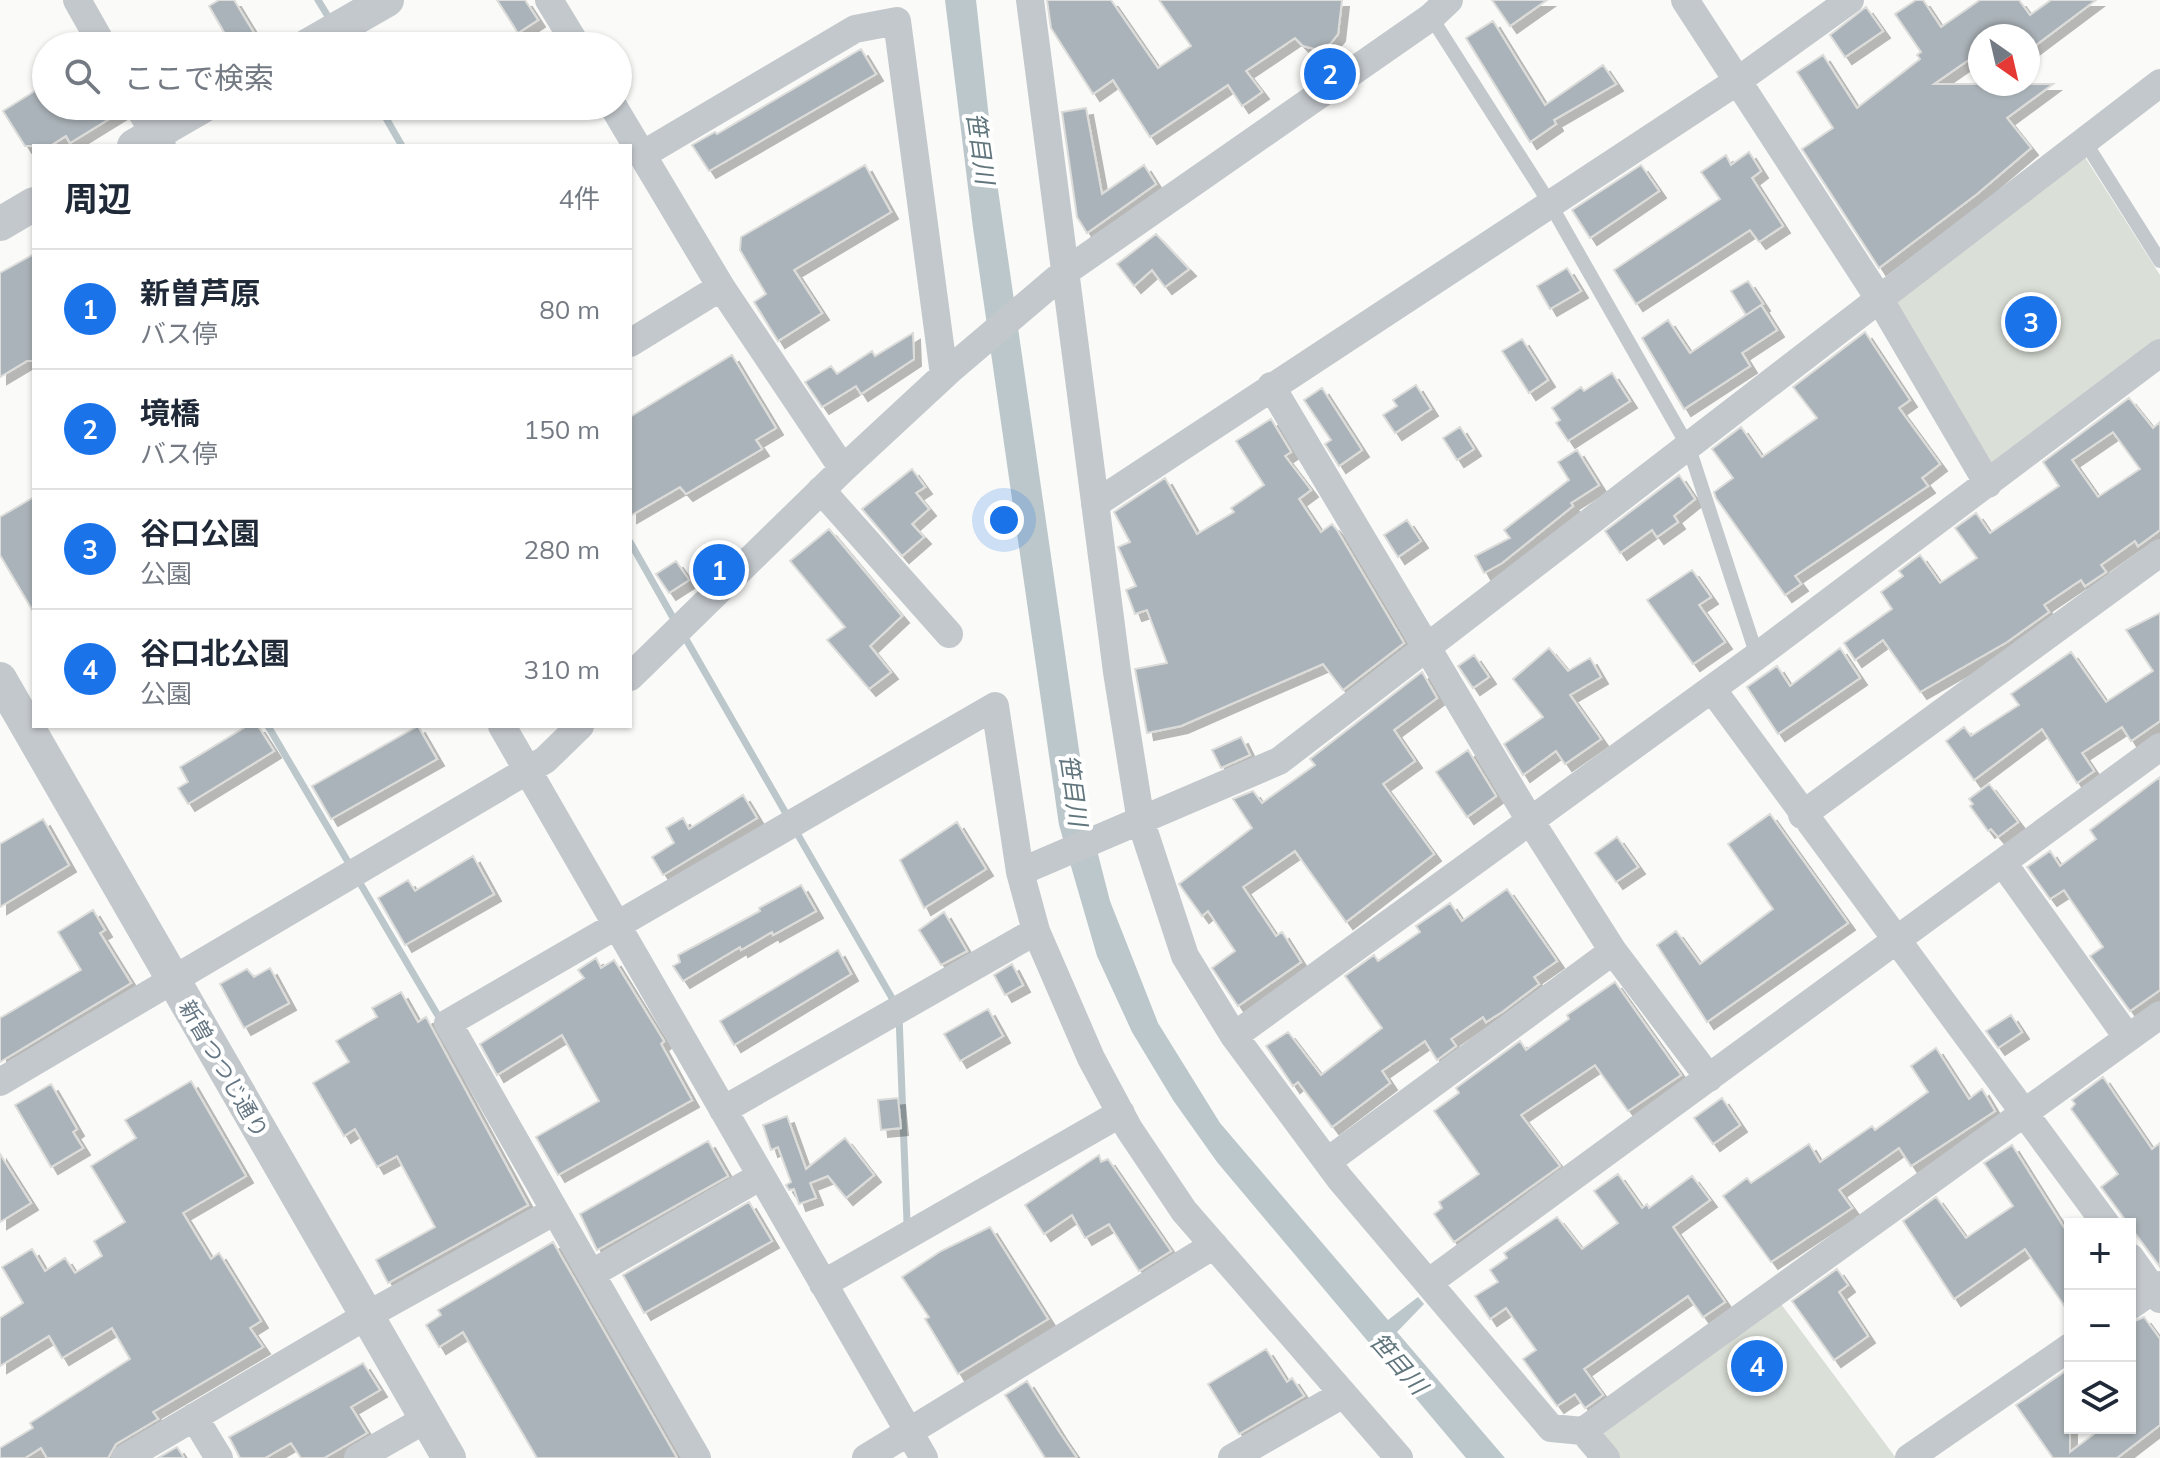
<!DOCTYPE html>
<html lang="ja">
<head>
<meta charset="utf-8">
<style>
	body { margin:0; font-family:Mulish,"Noto Sans JP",sans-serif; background:#f6f6f7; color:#1f2937 }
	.controls { position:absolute; right:24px; bottom:24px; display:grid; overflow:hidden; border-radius:0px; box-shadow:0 2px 6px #0004 }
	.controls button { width:72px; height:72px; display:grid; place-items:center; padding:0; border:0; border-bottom:2px solid #e0e1e3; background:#fff; color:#1f2937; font:40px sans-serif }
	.compass { position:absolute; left:1968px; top:24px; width:72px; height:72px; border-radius:50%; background:#fff; box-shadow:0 2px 6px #0004; rotate:146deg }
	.you { position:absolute; left:1004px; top:520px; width:28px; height:28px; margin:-20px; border:6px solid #fff; border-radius:50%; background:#1a73e8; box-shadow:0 0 0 12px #1a73e833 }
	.badge { display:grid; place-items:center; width:52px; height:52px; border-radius:50%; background:#1a73e8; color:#fff; font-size:26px; font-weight:700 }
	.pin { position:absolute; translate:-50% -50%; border:4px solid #fff; box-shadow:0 2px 8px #0006 }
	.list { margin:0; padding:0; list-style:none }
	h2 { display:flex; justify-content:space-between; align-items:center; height:104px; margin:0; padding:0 32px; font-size:34px }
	h2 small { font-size:26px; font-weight:400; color:#747a83 }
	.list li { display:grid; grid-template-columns:52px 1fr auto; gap:24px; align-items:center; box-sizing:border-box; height:120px; padding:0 32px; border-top:2px solid #e0e1e3 }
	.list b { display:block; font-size:30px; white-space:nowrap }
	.list p { margin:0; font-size:26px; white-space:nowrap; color:#747a83 }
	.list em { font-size:26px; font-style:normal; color:#747a83 }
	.icon { flex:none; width:44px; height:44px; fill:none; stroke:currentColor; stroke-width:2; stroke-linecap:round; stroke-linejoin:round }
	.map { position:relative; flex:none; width:2160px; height:1458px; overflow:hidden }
	.search { position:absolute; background:#fff; box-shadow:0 2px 6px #0004; left:32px; top:32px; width:600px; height:88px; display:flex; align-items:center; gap:20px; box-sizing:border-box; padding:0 28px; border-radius:44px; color:#747a83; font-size:30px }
	.panel { position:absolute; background:#fff; box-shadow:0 2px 6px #0004; left:32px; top:144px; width:600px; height:584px; border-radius:0px }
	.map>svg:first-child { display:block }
</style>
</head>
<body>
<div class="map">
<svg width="2160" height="1458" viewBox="0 0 2160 1458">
	<defs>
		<filter id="shadow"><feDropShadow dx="7" dy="7" stdDeviation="0" flood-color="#0004"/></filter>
	</defs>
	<rect width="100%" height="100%" fill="#fafaf8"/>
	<path fill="#dadfd7" d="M2083 154 2160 275V343L1991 472 1891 302Z
		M1778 1300 1896 1458H1616L1594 1432Z"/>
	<path fill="#bbc7cb" d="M945 0H976L993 155 1089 819 1110 901 1158 1023 1220 1123 1388 1320 1418 1297 1424 1304 1397 1332 1505 1458H1466L1217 1162 1173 1100 1132 1032 1097 956 1059 825 973 228Z"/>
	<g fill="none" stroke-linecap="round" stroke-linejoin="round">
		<path stroke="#bbc7cb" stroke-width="7" d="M318 0 332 23
			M379 106 402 146
			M630 542 676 623
			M683 634 788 817
			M268 726 351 867
			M794 828 896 1005
			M357 878 437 1014
			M899 1016 907 1222"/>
	</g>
	<path fill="#aab3b9" stroke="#dcdcda" stroke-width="2" fill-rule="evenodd" filter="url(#shadow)" d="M219 0H234L254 33 232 46 209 6Z
		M497 0H525L538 20 518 33Z
		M1047 0H1111L1158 68 1191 46 1159 0H1342L1338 34 1330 44 1315 49 1303 46 1295 38 1246 71 1262 92 1242 106 1228 85 1150 137 1113 80 1093 94 1051 28Z
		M1492 0H1547L1510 26Z
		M1916 0H1923L1941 27 1980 0H2019L2030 15 2051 0H2096L2028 51V36H1980V52L1934 84H2053L2007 118 2031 148 1977 194 1879 268 1802 149 1833 128 1797 72 1823 55 1857 108 1920 59 1917 55 1921 52 1895 14Z
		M1866 7 1883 31 1845 57 1830 35Z
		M1493 21 1545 105 1603 65 1616 84 1554 120 1556 124 1530 142 1466 38Z
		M861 49 876 74 709 171 692 145 715 132 717 134Z
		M46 84V106H121L122 111 70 143 66 136 50 146H25L3 111Z
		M1086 108 1102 194 1144 165 1156 184 1087 233 1077 217 1062 112Z
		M1749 152 1761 171 1752 178 1783 226 1759 242 1750 230 1636 304 1614 270 1720 199 1701 172 1726 155 1731 165Z
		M865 165 891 212 794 270 822 313 778 341 754 302 766 294 740 250 741 237Z
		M1641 165 1659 191 1590 238 1572 210Z
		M1156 234 1189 269 1165 287 1152 270 1134 286 1117 264Z
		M34 254V361H27L0 377V273Z
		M1567 268 1581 291 1550 309 1537 286Z
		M1748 281 1763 304 1746 315 1731 291Z
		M1761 305 1777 330 1742 353 1750 366 1684 409 1642 338 1668 320 1690 353Z
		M1865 332 1910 400 1899 408 1940 464 1922 478 1928 486 1795 576 1801 584 1785 595 1716 498 1714 492 1733 478 1712 449 1741 427 1762 457 1817 418 1793 387Z
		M913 333 914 359 861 394 856 386 822 407 805 382 831 366 837 374 872 351 875 356Z
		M1522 339 1548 380 1529 393 1502 351Z
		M732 355 776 428 756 440 762 449 686 494 680 487 630 516V417Z
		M1612 373 1630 401 1568 441 1556 423 1560 420 1552 408 1581 387 1584 391Z
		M1416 385 1431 409 1395 433 1383 415 1397 406 1393 400Z
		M1322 388 1362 450 1339 466 1325 444 1331 440 1304 400Z
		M2129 398 2153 428 2160 422V530L2138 546 2135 541 2101 565 2106 572 2085 586 2081 580 2044 605 2049 612 2007 642 1920 692 1883 640 1855 660 1844 643 1892 609 1881 592 1903 576 1899 571 1920 555 1940 583 1977 558 1955 528 1976 513 1990 533 2059 486 2043 462ZM2113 432 2140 469 2098 497 2072 460Z
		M1271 419 1291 452 1285 456 1311 490 1299 499 1321 532 1332 524 1337 530 1404 643 1343 690 1323 664 1181 726 1147 733 1135 669 1167 663 1147 610 1135 614 1126 590 1136 586 1118 547 1130 542 1114 512 1165 478 1197 534 1234 512 1231 508 1264 485 1236 441Z
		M1460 427 1474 449 1457 460 1443 438Z
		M1577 450 1599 485 1571 503 1573 506 1502 563 1484 573 1475 556 1510 538 1504 530 1569 480 1558 462Z
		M912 469 925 487 916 493 929 509 912 524 924 537 902 556 862 509Z
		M1679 475 1695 499 1674 516 1678 522 1657 537 1652 530 1620 553 1605 531Z
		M34 497V613L0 555V517Z
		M1407 520 1421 541 1398 557 1384 535Z
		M829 529 902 616 870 646 891 672 869 689 827 640 845 627 790 561Z
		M676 561 689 580 669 593 656 574Z
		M1692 570 1711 597 1699 605 1725 642 1693 664 1647 600Z
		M2160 613V721L2131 741 2122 727 2082 753 2094 771 2077 783 2042 729 1974 780 1946 741 1964 727 1971 736 2019 705 2011 694 2071 652 2106 702 2153 671 2126 630Z
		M1549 648 1568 671 1590 658 1601 677 1570 695 1601 739 1565 764 1556 751 1523 775 1504 744 1543 717 1513 679Z
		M1840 648 1860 678 1778 734 1747 687 1777 666 1790 686Z
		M1474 655 1489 677 1473 688 1458 666Z
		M1422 672 1437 698 1394 730 1415 761 1383 784 1434 854 1346 922 1295 851 1243 887 1276 936 1282 932 1301 962 1238 1006 1212 968 1235 951 1208 911 1202 916 1179 884 1252 828 1233 799 1253 791 1262 803 1315 765 1310 759Z
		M247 726H258L274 751 188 804 178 788 188 782 180 767Z
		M418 726 437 759 331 819 312 786Z
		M1241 737 1250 755 1221 768 1212 750Z
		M1468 750 1496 796 1467 817 1436 772Z
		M2160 777V990L2130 1011 2090 956 2103 947 2064 890 2050 899 2027 867 2050 851 2060 866 2096 839 2090 830Z
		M1989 784 2018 822 1998 837 1991 829 1988 831 1970 806 1973 804 1969 799Z
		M743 795 757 818 663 875 652 857 674 843 666 828 683 818 689 829Z
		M1770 814 1848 923 1707 1022 1657 945 1676 931 1700 964 1773 909 1728 844Z
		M43 819 69 865 0 907V844Z
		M957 822 986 869 924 908 900 860Z
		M1617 837 1638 867 1616 882 1595 853Z
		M473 856 494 894 405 945 378 898 408 880 415 891Z
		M801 885 816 911 773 935 772 932 741 950 740 947 683 981 673 966 680 962 678 955 760 911 759 908Z
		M1507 889 1557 961 1534 977 1539 984 1502 1012 1486 1022 1483 1017 1451 1039 1456 1046 1437 1060 1425 1041 1382 1071 1390 1083 1332 1127 1298 1082 1293 1086 1266 1046 1288 1032 1321 1075 1382 1028 1345 976 1374 955 1378 961 1420 932 1416 926 1450 903 1462 921Z
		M93 910 105 930 100 933 131 983 0 1062V1018L81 970 58 932Z
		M944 912 967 951 941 965 919 930Z
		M838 950 851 974 734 1045 720 1021Z
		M596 958 601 968 614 960 664 1041 661 1044 692 1100 558 1175 536 1137 599 1101 562 1035 497 1075 480 1044 584 978 578 970Z
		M1012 964 1023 985 1005 995 994 975Z
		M270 968 289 1003 244 1028 220 984 247 969 254 977Z
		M1615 982 1681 1075 1628 1111 1595 1065 1521 1115 1560 1166 1454 1242 1434 1214 1442 1208 1439 1202 1479 1174 1434 1111 1459 1093 1456 1088 1520 1041 1526 1050 1569 1019 1567 1015Z
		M401 992 418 1022 426 1017 528 1205 388 1283 376 1260 435 1227 397 1156 377 1167 355 1129 344 1136 313 1083 349 1062 336 1041 377 1017 372 1008Z
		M988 1009 1003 1036 960 1061 944 1034Z
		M2011 1015 2022 1032 1998 1048 1986 1031Z
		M1936 1048 1969 1099 1982 1089 1995 1111 1911 1166 1899 1148 1839 1190 1852 1208 1771 1262 1723 1196 1747 1178 1751 1183 1809 1144 1820 1162 1872 1126 1875 1130 1928 1092 1911 1066Z
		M2103 1077 2152 1149 2160 1143V1267L2101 1187 2118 1174 2071 1109 2075 1104 2072 1100Z
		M191 1081 246 1176 183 1213 211 1259 219 1253 261 1321 250 1328 263 1347 153 1412 158 1419 116 1444 108 1458H47L41 1448 25 1458H0V1448L33 1428 30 1423 130 1359 112 1328 62 1358 49 1336 0 1366V1318L23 1303 2 1267 32 1249 45 1271 65 1258 75 1273 102 1256 94 1241 125 1222 91 1166 136 1138 125 1120Z
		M51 1084 77 1129 73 1132 83 1148 51 1167 15 1105Z
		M898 1098 901 1128 881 1130 878 1100Z
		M1722 1098 1740 1125 1713 1144 1694 1118Z
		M787 1116 806 1169 845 1138 874 1175 846 1198 828 1176 810 1183 816 1198 799 1204 794 1189 789 1190 786 1185 791 1182 778 1147 771 1150 763 1125Z
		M708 1141 728 1176 597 1250 580 1214Z
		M2012 1145 2070 1237V1314L2025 1249 1954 1299 1903 1221 1936 1197 1966 1238 2013 1206 1984 1163Z
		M0 1154 31 1203 0 1222Z
		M1099 1155 1101 1162 1108 1159 1171 1251 1139 1271 1109 1224 1085 1238 1072 1215 1044 1234 1025 1205Z
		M1618 1174 1642 1208 1647 1204 1649 1208 1692 1176 1710 1200 1673 1227 1725 1302 1703 1317 1688 1296 1584 1369 1603 1395 1585 1408 1575 1394 1557 1406 1523 1359 1536 1350 1506 1308 1490 1319 1475 1296 1498 1282 1490 1270 1507 1258 1504 1253 1557 1217 1582 1249 1618 1223 1594 1191Z
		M749 1202 772 1241 644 1313 623 1275Z
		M990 1227 1048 1319 958 1374 925 1319 929 1317 902 1277 941 1251Z
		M553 1242 576 1282 677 1458H537L463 1332 439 1347 426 1325 441 1315 438 1310Z
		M1837 1269 1848 1285 1839 1292 1868 1336 1834 1360 1792 1301Z
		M2144 1317 2160 1339V1425L2117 1458H2053L2016 1405 2070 1368V1452L2102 1428H2130V1323Z
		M1266 1349 1287 1382 1292 1378 1304 1396 1239 1434 1208 1384Z
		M363 1363 380 1390 351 1407 367 1433 324 1458H301L291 1443 265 1458H240L229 1437Z
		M1027 1381 1060 1433 1077 1458H1045L1005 1395Z
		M177 1447 184 1458H158Z"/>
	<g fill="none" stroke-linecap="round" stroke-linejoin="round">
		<path stroke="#c3c8cc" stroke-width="14" d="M1431 17 1549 202 1689 448 1757 656
			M2085 142 2160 261"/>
		<path stroke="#c3c8cc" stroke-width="28" d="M77 0 103 46
			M549 0 577 46
			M1030 0 1117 672 1141 822 1185 956 1234 1036 1340 1179 1551 1428 1583 1431 1606 1458
			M1685 0 1880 300 1988 484
			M138 106 162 146
			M613 106 721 287 843 469
			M642 155 855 29 897 21 944 375
			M630 343 721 287
			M1271 386 1531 822 1613 951 1709 1078
			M821 490 949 634
			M1095 504 1736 82 1850 0
			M630 677 843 469 952 368 1065 272 1431 17 1449 0
			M1712 689 2106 1224
			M502 726 924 1458
			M1802 815 2160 553
			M2003 863 2128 1038
			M1020 872 1279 761 2160 83
			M1234 1036 1757 656 2160 353
			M0 1082 545 760 580 726
			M723 1110 1036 931
			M1328 1161 1613 951
			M2130 1257 2160 1299
			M591 1274 448 1023 995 706 1020 872 1036 931 1091 1058 1129 1129 1184 1211 1399 1458
			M1428 1283 2160 747
			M823 1284 1121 1113
			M2130 1306 2160 1285
			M194 1417 219 1458
			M1583 1431 2160 1015
			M125 1458 366 1316 555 1211
			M358 1458 426 1419
			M697 1458 591 1274 761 1176
			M866 1458 1214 1245
			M1232 1458 1343 1394
			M1909 1458 2070 1347"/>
		<path stroke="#c3c8cc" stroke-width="34" d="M307 46 387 0
			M134 146 203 106
			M0 224 34 204
			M0 679 449 1458"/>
	</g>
	<g text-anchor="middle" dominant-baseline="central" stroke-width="8" stroke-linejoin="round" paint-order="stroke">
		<g font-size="22" fill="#657683" stroke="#fff">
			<text transform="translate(224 1069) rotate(60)">新曽つつじ通り</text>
		</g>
		<g font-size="24" font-style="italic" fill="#60757c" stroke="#fff">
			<text transform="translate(981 148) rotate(82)">笹目川</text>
			<text transform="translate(1074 790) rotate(82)">笹目川</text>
			<text transform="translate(1399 1363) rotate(49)">笹目川</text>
		</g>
	</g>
</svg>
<div class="controls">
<button>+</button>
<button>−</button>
<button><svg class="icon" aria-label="layers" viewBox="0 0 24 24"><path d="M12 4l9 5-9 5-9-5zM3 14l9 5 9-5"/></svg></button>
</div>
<svg class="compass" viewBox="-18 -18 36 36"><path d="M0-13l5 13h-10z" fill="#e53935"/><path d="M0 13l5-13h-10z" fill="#747a83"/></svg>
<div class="you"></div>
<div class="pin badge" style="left:719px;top:570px">1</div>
<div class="pin badge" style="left:1330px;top:74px">2</div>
<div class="pin badge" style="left:2031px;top:322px">3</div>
<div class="pin badge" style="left:1757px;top:1366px">4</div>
<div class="search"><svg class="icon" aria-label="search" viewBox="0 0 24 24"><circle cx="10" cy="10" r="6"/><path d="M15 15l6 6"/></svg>ここで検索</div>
<section class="panel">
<h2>周辺<small>4件</small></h2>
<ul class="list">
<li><span class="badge">1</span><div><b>新曽芦原</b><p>バス停</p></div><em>80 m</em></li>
<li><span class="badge">2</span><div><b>境橋</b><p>バス停</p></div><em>150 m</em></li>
<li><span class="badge">3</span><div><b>谷口公園</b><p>公園</p></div><em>280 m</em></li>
<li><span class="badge">4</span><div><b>谷口北公園</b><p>公園</p></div><em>310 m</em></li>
</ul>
</section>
</div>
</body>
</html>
